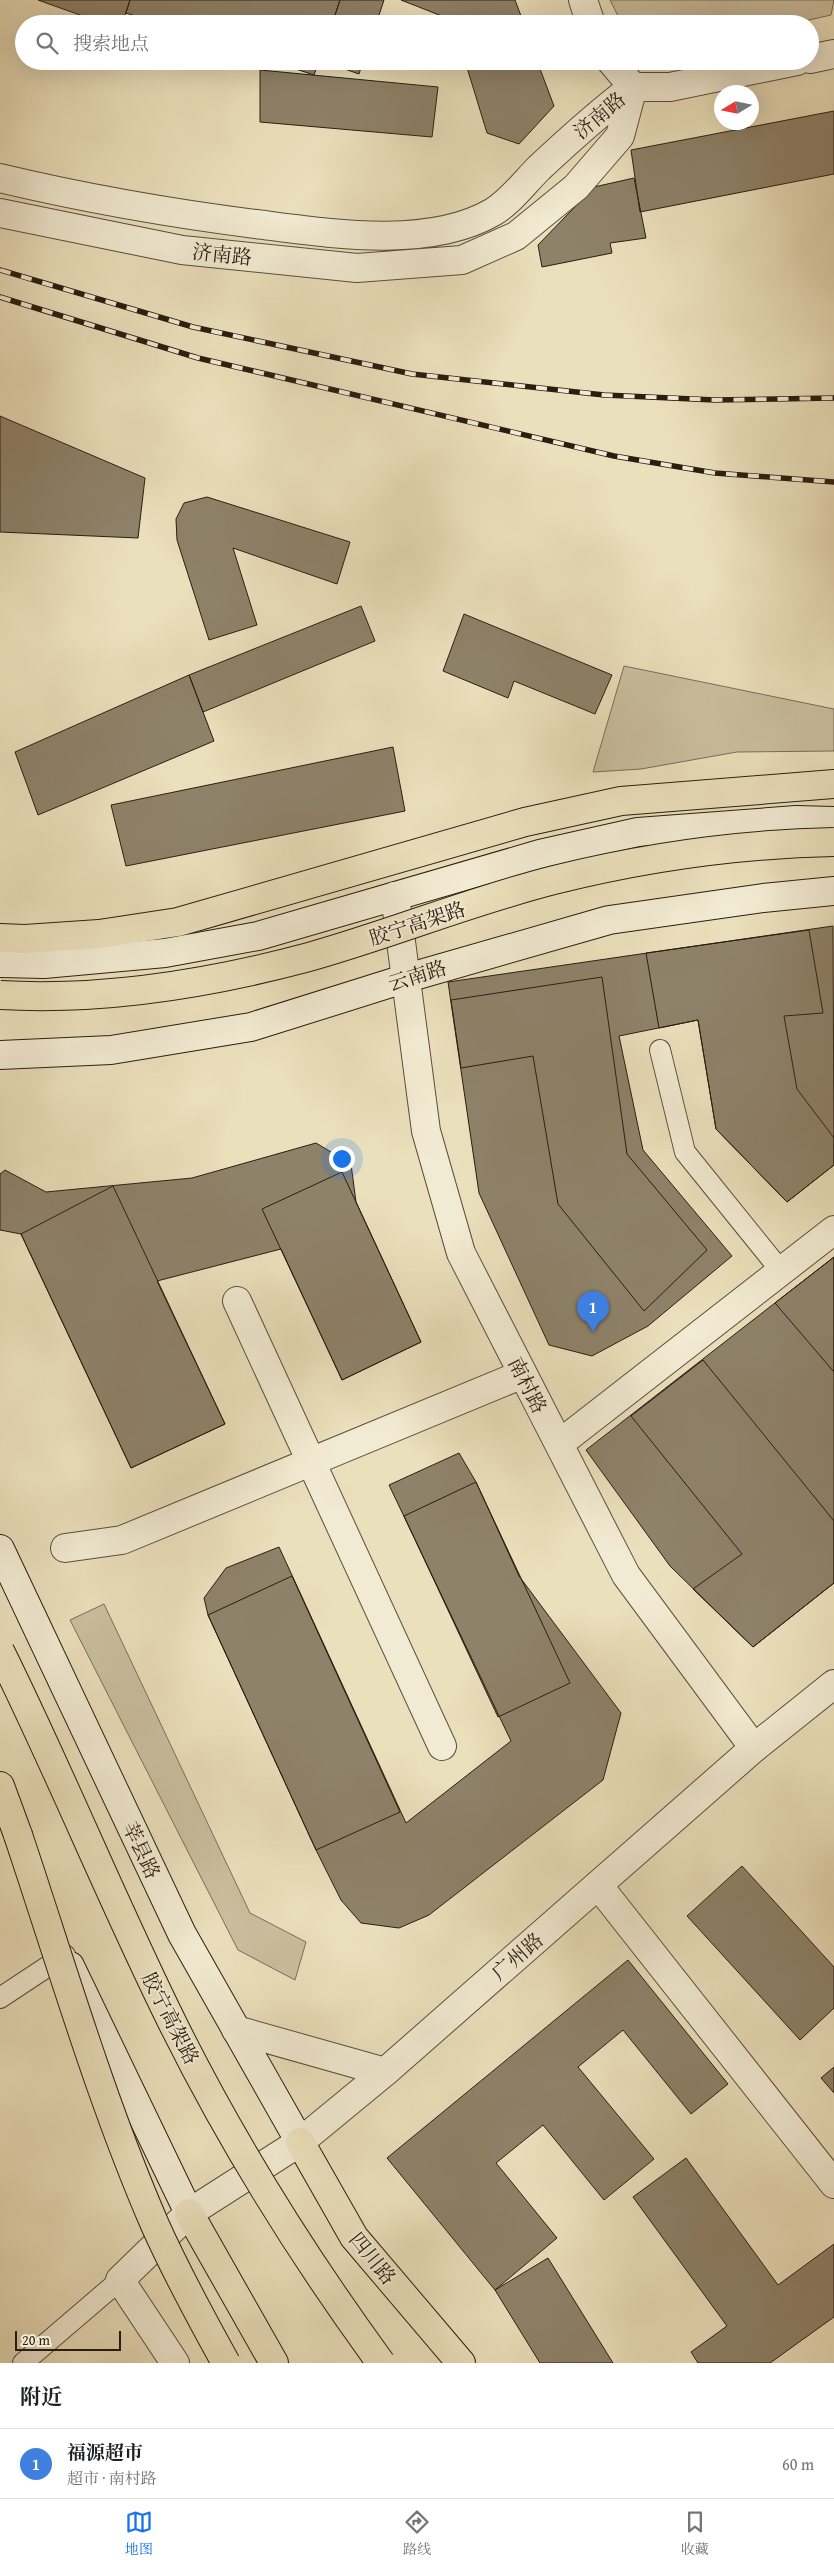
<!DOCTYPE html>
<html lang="zh">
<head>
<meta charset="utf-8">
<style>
	body { margin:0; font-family:"Gentium Book Plus","Noto Serif SC",serif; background:#f2f2f2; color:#202124 }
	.compass { position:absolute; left:714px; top:85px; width:45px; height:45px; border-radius:50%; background:#fff; box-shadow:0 5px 20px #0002; rotate:260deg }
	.scale { position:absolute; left:15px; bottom:12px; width:106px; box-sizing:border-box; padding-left:5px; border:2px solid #2a1d11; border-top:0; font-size:14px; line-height:18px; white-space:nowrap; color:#2a1d11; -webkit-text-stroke:4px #f2ebd3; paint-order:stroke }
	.you { position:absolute; left:341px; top:1158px; width:18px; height:18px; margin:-12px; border:4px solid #fff; border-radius:50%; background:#1a73e8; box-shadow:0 0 0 8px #1a73e833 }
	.badge { display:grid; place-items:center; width:32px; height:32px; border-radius:50%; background:#1a73e8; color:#fff; font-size:16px; font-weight:700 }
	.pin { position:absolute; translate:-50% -41px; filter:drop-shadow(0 1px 2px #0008) }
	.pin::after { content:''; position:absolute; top:26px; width:18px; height:15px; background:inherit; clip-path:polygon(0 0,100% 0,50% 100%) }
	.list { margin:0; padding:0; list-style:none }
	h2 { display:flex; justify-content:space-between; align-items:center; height:65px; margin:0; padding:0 20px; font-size:21px }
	h2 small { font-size:16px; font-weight:400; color:#757577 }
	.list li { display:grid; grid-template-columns:32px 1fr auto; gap:15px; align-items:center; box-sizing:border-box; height:70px; padding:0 20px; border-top:1px solid #e0e0e0 }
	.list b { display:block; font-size:19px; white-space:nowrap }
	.list p { margin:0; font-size:16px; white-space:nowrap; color:#757577 }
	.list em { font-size:16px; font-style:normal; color:#757577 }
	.icon { flex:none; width:28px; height:28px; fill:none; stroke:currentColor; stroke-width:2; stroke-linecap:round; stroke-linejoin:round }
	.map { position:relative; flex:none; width:834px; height:2363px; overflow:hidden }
	.search { position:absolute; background:#fff; box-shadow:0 5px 20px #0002; left:15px; right:15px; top:15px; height:55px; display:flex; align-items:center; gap:12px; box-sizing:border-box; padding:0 18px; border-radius:28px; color:#757577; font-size:19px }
	.sheet { height:135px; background:#fff }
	nav { display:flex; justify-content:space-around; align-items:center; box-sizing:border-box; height:70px; border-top:1px solid #e0e0e0; background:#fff; font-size:14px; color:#757577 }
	nav a { display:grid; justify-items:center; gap:2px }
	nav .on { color:#1a73e8 }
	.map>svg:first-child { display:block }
</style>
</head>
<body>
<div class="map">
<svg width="834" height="2363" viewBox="0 0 834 2363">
	<rect width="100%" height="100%" fill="#ebe0bc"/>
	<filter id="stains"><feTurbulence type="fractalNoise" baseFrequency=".004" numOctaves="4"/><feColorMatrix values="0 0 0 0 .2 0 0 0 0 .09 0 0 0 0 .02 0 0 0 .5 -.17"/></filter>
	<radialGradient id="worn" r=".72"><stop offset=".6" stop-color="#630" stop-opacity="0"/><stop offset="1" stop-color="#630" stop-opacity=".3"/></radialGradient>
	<path fill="#cabf9f" stroke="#7a6e58" d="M610 0H834L831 15 791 24H622Z
		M624 666 834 709V751L737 752 641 769 593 772Z
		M104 1604 250 1913 306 1942 295 1980 238 1950 70 1620Z"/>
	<path fill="#8e826a" stroke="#2a1d11" d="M38 0H130L122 24H105Z
		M130 0H340L332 24H160L126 13Z
		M340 0H384L376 24H332Z
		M401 0H515L524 24H453L452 20Z
		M272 61H319L314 75Z
		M322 61H363L359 74Z
		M465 61H537L554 106 519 144 487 133Z
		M260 70 438 87 432 137 260 122Z
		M834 111V174L640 212 631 150Z
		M634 178 646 238 610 243 612 253 542 267 538 245 594 187Z
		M0 416 145 478 138 538 0 532Z
		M207 497 350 542 337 584 233 548 257 625 209 640 177 540 176 519 184 503Z
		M361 606 375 641 203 712 189 675Z
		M464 614 612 675 595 714 514 681 508 698 443 671Z
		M189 675 214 741 38 815 15 752Z
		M393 747 405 811 126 866 111 805Z
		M833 926 834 1165 787 1202 716 1129 698 1020 619 1036 643 1150 732 1256 648 1326 592 1356 549 1345 479 1193 448 982Z
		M809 930 823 1013 784 1016 797 1089 834 1138V1165L787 1202 716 1129 698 1020 659 1028 646 953Z
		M602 977 627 1154 707 1250 644 1311 558 1204 533 1056 461 1068 451 1000Z
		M316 1143 351 1164 356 1202 421 1342 342 1380 281 1249 157 1281 225 1424 131 1468 21 1234 0 1230V1174L5 1170 46 1192 192 1178Z
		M342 1172 421 1342 342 1380 262 1209Z
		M113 1186 225 1424 131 1468 21 1234Z
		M834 1257V1583L753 1647 670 1566 586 1450Z
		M834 1257V1372L775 1303Z
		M703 1360 834 1521V1583L753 1647 693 1589 742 1554 631 1416Z
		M459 1453 476 1482 519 1576 621 1713 603 1780 429 1915 399 1928 361 1923 341 1900 316 1850 208 1615 204 1598 226 1568 279 1547 406 1823 511 1741 389 1485Z
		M476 1482 570 1683 498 1717 404 1516Z
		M292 1576 400 1812 316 1850 208 1615Z
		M742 1866 834 1967V2008L800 2040 687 1916Z
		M628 1960 728 2084 691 2114 623 2030 578 2067 654 2159 604 2200 543 2125 496 2163 557 2238 495 2290 387 2158Z
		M834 2067V2093L821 2078Z
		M686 2158 778 2285 834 2244V2317L770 2363H698L691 2352 727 2326 633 2197Z
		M548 2258 613 2363H540L495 2290Z"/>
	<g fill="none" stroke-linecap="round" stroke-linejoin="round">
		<g stroke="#5a4e3c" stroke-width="22">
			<path id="service" d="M660 1050 685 1152 781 1271
				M0 1998 65 1955
				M23 2363 120 2280"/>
		</g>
		<g stroke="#5a4e3c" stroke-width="30">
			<path id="minor" d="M395 896 426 1131 461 1253 626 1575 754 1748
				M237 1301 442 1746
				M559 1444 834 1230
				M65 1548 122 1540 523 1374
				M598 1885 834 2184"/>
		</g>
		<g stroke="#5a4e3c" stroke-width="30">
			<path id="tertiary" d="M583 0 591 24
				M810 59 834 54
				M611 61 633 87H670L797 61
				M0 178C84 198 170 213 256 224 327 233 428 250 493 212 510 202 525 182 539 168 570 139 600 112 633 87
				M0 213 182 250 357 268 462 260 516 236 576 187 620 136 633 87
				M236 2030 385 2072
				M175 2363 120 2280 189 2213 300 2142 385 2072 754 1748 834 1684"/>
		</g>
		<g stroke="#2a1d11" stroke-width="30">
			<path id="secondary" d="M0 963 44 964 165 953 258 936 540 854 638 832 796 820 834 821
				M0 1055 111 1050 251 1027 407 978 609 920 763 898 834 891
				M0 1549 182 1934 300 2142
				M70 1966 189 2213"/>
		</g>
		<g stroke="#2a1d11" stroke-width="30">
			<path id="primary" d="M300 2142 354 2237 461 2363
				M189 2213 274 2363"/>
		</g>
		<g stroke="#2a1d11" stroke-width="30">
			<path id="trunk" d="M0 938 25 939 99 934 178 922 525 822 621 801 834 784
				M0 1786 18 1835"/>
		</g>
		<use href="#service" stroke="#f2ebd3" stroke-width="20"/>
		<use href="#minor" stroke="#f2ebd3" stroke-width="28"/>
		<use href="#tertiary" stroke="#f2ebd3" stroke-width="28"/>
		<use href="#secondary" stroke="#f2ebd3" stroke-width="28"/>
		<use href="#primary" stroke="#ebe0bc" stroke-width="28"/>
		<use href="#trunk" stroke="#ebe0bc" stroke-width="28"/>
		<g stroke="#2a1d11" stroke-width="5.5">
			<path id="rail" d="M0 270 193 327 412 374 604 395 715 400 834 398
				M0 297 198 358 614 456 715 473 834 482"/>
		</g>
		<use href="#rail" stroke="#f2ebd3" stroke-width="4" stroke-dasharray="11" stroke-linecap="butt"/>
		<g stroke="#2a1d11" stroke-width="30" stroke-linecap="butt">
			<path id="primary-bridge" d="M18 1835C62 1966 100 2098 155 2225 176 2272 201 2318 226 2363"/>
		</g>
		<g stroke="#2a1d11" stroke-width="30" stroke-linecap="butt">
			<path id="trunk-bridge" d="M0 995C105 1001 208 984 309 957 391 934 471 901 554 880 646 857 740 844 834 842
				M0 1651C61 1774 112 1901 173 2024 232 2143 303 2256 381 2363"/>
		</g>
		<use href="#primary-bridge" stroke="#ebe0bc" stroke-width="28"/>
		<use href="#trunk-bridge" stroke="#ebe0bc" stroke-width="28"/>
	</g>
	<g text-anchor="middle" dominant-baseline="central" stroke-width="4" stroke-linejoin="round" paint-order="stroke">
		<g font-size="20" fill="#2a1d11" stroke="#f2ebd3">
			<text transform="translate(599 115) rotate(-40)">济南路</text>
			<text transform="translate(222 254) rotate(6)">济南路</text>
			<text transform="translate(417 923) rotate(-18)">胶宁高架路</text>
			<text transform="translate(417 975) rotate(-17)">云南路</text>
			<text transform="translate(528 1385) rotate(63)">南村路</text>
			<text transform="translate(142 1850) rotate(65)">莘县路</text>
			<text transform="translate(517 1956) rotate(-41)">广州路</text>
			<text transform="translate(171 2018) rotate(63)">胶宁高架路</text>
			<text transform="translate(373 2258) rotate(51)">四川路</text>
		</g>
	</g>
	<rect width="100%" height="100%" filter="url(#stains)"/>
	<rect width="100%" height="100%" fill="url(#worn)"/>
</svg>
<svg class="compass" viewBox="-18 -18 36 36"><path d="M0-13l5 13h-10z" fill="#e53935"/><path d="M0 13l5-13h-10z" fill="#757577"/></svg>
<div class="scale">20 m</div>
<div class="you"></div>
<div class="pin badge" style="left:593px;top:1332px;background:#3f7fe0">1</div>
<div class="search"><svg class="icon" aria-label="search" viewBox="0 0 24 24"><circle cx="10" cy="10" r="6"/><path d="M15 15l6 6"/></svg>搜索地点</div>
</div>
<section class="sheet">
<h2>附近<small></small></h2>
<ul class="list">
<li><span class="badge" style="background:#3f7fe0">1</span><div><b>福源超市</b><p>超市 · 南村路</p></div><em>60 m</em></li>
</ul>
</section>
<nav>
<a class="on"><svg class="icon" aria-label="map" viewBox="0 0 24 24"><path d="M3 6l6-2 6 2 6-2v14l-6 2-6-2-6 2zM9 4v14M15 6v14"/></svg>地图</a>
<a><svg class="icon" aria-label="directions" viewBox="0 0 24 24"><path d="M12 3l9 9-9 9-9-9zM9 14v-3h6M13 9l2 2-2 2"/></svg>路线</a>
<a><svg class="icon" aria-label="saved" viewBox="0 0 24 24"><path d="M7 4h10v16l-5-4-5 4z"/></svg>收藏</a>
</nav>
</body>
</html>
